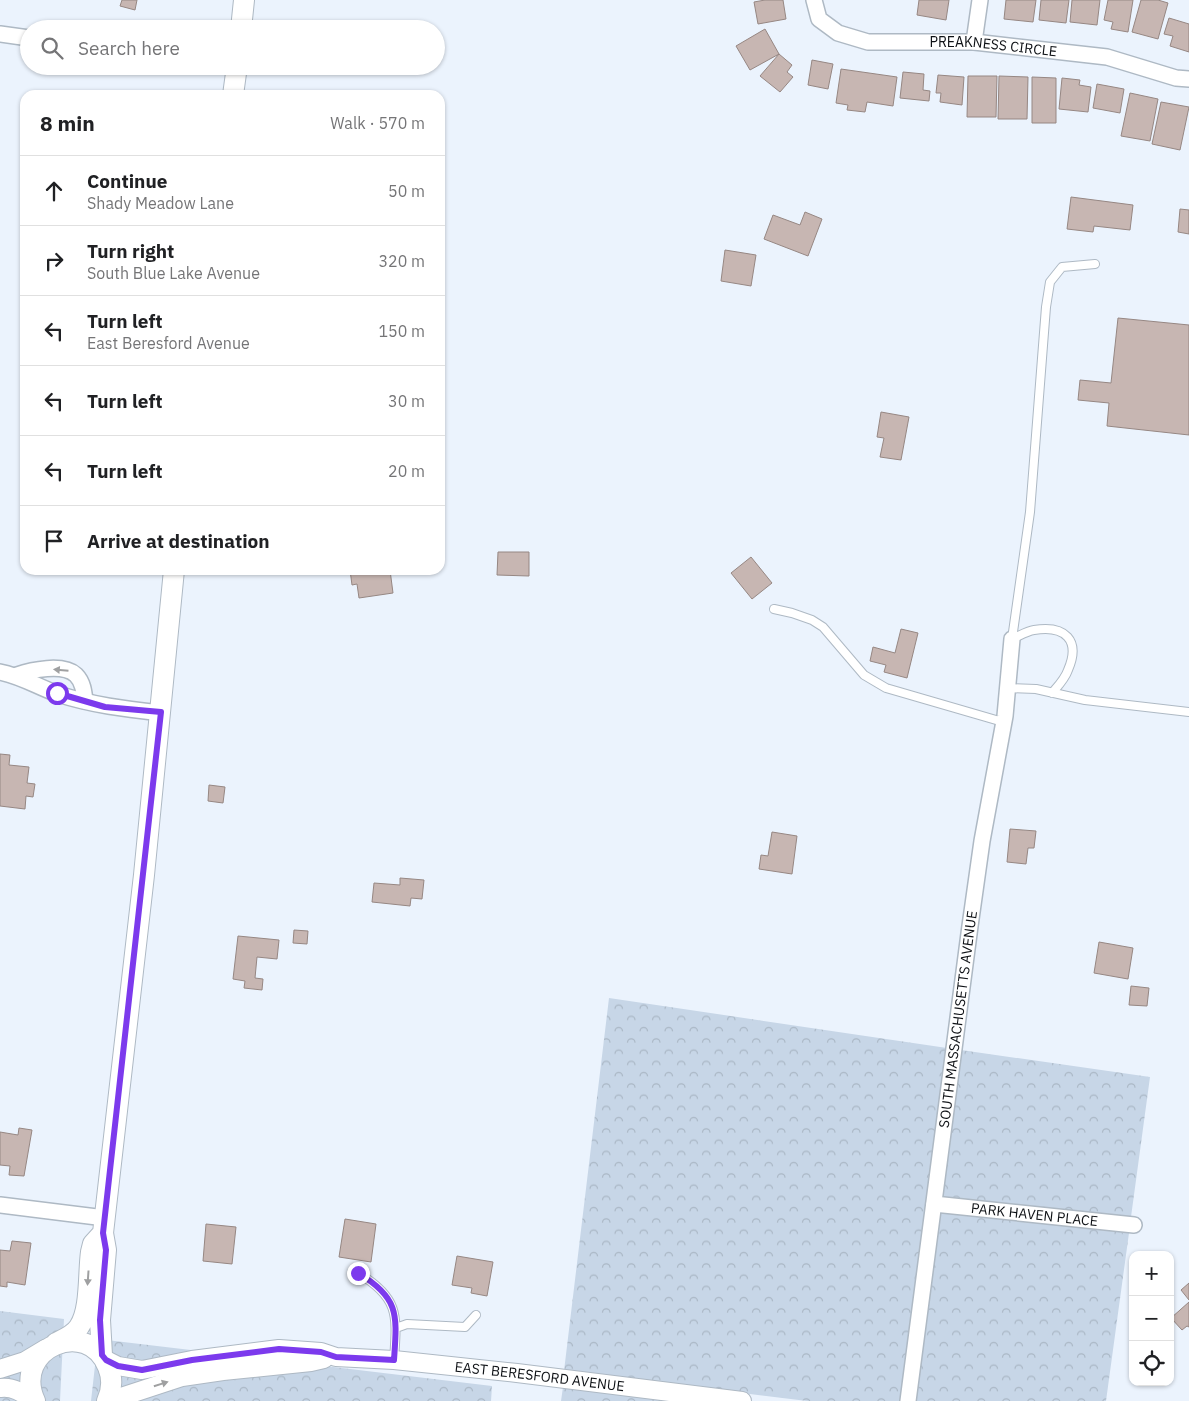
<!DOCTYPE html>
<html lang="en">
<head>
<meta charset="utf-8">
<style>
	body { margin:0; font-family:"IBM Plex Sans",sans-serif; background:#f6f6f6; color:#202124 }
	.controls { position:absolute; right:15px; bottom:15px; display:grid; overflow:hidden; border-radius:10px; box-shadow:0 1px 4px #0004 }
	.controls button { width:45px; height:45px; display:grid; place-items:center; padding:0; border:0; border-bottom:1px solid #e0e0e0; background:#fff; color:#202124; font:25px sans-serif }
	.stop { position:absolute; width:15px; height:15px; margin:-11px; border:4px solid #7c3aed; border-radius:50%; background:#fff }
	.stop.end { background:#7c3aed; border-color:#fff; box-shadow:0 1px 5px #0008 }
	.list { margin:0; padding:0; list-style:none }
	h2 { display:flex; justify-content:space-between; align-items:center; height:65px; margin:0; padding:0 20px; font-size:21px }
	h2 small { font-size:16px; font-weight:400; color:#757577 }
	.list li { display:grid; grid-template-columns:32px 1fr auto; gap:15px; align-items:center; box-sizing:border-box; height:70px; padding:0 20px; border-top:1px solid #e0e0e0 }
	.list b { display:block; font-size:19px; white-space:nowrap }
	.list p { margin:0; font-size:16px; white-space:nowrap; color:#757577 }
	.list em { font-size:16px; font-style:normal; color:#757577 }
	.icon { flex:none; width:28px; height:28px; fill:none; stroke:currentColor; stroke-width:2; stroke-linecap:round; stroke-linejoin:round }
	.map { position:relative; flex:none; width:1189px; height:1401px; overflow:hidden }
	.search { position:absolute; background:#fff; box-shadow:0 1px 4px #0004; left:20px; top:20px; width:425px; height:55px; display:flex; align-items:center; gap:12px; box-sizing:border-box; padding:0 18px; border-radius:28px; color:#757577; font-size:19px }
	.panel { position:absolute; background:#fff; box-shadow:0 1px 4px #0004; left:20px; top:90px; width:425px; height:485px; border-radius:15px }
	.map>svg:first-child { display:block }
</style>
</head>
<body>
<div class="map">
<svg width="1189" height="1401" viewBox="0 0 1189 1401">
	<defs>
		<pattern id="forest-crowns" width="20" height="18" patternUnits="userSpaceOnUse" patternTransform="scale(1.25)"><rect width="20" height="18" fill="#c7d6e7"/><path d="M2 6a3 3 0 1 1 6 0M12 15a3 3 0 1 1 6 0" fill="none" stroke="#aab7c5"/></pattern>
	</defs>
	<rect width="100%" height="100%" fill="#ebf3fd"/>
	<path fill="url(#forest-crowns)" d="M609 998 947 1048 901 1401H807L564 1371Z
		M961 1050 1150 1077 1131 1217 942 1197Z
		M940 1212 1129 1233 1106 1401H915Z
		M0 1311 64 1319 60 1401H0Z
		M98 1339 492 1386 491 1401H91Z
		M563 1387 679 1401H561Z"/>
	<path fill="#c7b6b2" stroke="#968783" d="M122 0H137L135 10 120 6Z
		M765 0H783L786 19 758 24 754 2Z
		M919 0H949L946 20 917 15Z
		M1006 0H1036L1033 22 1004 19Z
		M1041 0H1069L1066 23 1039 20Z
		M1072 0H1100L1097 25 1070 22Z
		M1108 0H1133L1128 32 1111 29 1113 22 1104 20Z
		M1141 0H1158L1168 3 1158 39 1132 32Z
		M1169 18 1189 24V52L1170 46 1173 36 1164 34Z
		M765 29 779 54 750 70 736 46Z
		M779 54 792 65 787 72 793 77 780 92 760 76Z
		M812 60 833 64 828 89 808 85Z
		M841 69 897 77 893 106 867 102 865 112 847 110 848 105 836 103Z
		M903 72 924 74 923 90 930 91 929 101 900 98Z
		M938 75 964 77 962 105 940 102 941 93H936Z
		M968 76H997L996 117H967Z
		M999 76 1028 77 1027 119H998Z
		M1032 77 1056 78V123H1032Z
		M1062 78 1080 80 1079 85 1091 87 1088 112 1059 109Z
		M1097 84 1124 89 1120 113 1093 108Z
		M1130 93 1158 99 1150 141 1121 136Z
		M1161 102 1189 107 1180 150 1152 144Z
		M1071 197 1133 205 1130 230 1094 226 1093 232 1067 229Z
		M1180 209 1189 210V234L1178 232Z
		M805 212 822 219 808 256 764 239 773 215 800 225Z
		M725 250 756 255 751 286 721 281Z
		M1118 318 1189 325V435L1107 426 1109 403 1078 400 1080 380 1111 383Z
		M881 412 909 417 901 460 880 457 884 438 877 437Z
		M498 552H529V576L497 575Z
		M751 557 772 583 752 599 731 573Z
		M350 570H390L393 593 359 598 357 584 352 585Z
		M901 629 918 633 907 678 884 672 886 665 870 661 873 647 895 653Z
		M0 754 10 755 9 765 29 767 27 783 35 784 33 797 26 796 25 809 0 806Z
		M209 785 225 787 223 803 208 801Z
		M1010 829 1036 831 1034 848H1028L1026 864 1007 862Z
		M772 832 797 836 792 874 759 869 761 855 768 856Z
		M400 878 424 880 422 899 411 898 410 906 372 902 374 883 400 885Z
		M294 930 308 931 307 944 293 943Z
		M238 936 279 940 277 959 257 957 255 978 263 979 262 990 244 988 245 981 233 979Z
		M1099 942 1133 948 1128 979 1094 973Z
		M1131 986 1149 988 1147 1006 1129 1005Z
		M19 1128 32 1130 24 1176 9 1175 10 1166 0 1165V1132L18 1135Z
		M345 1219 376 1224 371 1262 339 1257Z
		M206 1224 236 1227 232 1264 203 1261Z
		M12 1241 31 1243 25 1285 7 1282V1287L0 1286V1250L10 1251Z
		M457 1256 493 1262 487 1296 471 1293 472 1288 452 1285Z
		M1189 1283V1300L1181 1290Z
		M1189 1302V1327L1187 1326 1182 1330 1171 1318Z"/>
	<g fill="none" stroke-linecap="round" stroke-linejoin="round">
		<g stroke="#aeb9c4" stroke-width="10">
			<path id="service" d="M774 609 792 613 812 620 823 627 864 675 886 688 1003 722
				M1012 639 1030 512 1046 307 1050 282 1062 267 1095 264
				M1012 639C1019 636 1027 631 1034 630 1065 625 1081 640 1068 670 1065 679 1058 686 1052 693
				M1007 688 1036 689 1085 700 1189 712
				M358 1273C400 1298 397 1316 394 1360
				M396 1328 407 1324 465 1327 476 1315"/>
		</g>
		<g stroke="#aeb9c4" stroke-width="18">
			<g id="minor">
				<path id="s1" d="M814 0 819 19 838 33 868 42H974L1107 57 1176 78 1189 79"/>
				<path d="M0 34 29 38"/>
				<path d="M974 42 980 0"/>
				<path d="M0 672C21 676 38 687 58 694 92 705 125 709 161 713"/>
				<path d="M17 675C31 670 63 663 76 675 83 682 84 692 85 701"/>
				<path id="s2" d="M934 1204 1134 1225"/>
				<path d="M0 1205 105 1218"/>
				<path id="s3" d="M908 1401 970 926 982 841 1005 716 1012 639"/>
			</g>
		</g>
		<g stroke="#aeb9c4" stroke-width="20">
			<g id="tertiary">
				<path id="s4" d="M106 1360 118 1366 142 1370 192 1360 279 1349 321 1352 336 1357 394 1360 517 1373 742 1401"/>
				<path d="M0 1369 25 1361 45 1349"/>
				<path d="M0 1388C13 1386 23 1393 33 1401"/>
				<path d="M115 1401 121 1397 182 1377 223 1371 311 1362 324 1359"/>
			</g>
		</g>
		<g stroke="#aeb9c4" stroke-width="22">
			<path id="secondary" d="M241 29 244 0
				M233 95 237 66
				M56 1343C64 1339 74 1335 79 1327 91 1310 88 1273 91 1252L93 1244 103 1233
				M102 1355 100 1320 106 1250 103 1233 144 875 174 570
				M35 1401C11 1348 88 1316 108 1367 113 1379 112 1390 107 1401"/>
		</g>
		<use href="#service" stroke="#fff" stroke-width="8"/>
		<use href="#minor" stroke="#fff" stroke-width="15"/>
		<use href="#tertiary" stroke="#fff" stroke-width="18"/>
		<use href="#secondary" stroke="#fff" stroke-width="20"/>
	</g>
	<defs><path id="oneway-solid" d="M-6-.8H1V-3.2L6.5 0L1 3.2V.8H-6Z" transform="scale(1.25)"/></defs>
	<g fill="#9fa0a1">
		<use href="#oneway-solid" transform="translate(61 670) rotate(-175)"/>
		<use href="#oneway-solid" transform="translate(88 1278) rotate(94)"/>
		<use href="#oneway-solid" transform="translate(161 1384) rotate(-18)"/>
	</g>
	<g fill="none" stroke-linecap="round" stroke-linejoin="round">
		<path stroke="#7c3aed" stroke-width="6" d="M57 693 105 707 161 712 103 1233 106 1250 100 1320 102 1355 106 1360 118 1366 142 1370 192 1360 279 1349 321 1352 336 1357 394 1360C397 1315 400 1298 358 1273"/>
	</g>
	<g text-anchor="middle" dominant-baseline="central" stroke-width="4" stroke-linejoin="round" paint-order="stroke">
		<g font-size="14" fill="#0e1115" stroke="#fff">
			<text stroke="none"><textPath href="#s1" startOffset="200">PREAKNESS CIRCLE</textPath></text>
			<text stroke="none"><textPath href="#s3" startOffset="385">SOUTH MASSACHUSETTS AVENUE</textPath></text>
			<text stroke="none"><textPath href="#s2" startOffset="101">PARK HAVEN PLACE</textPath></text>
			<text stroke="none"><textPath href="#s4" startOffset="439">EAST BERESFORD AVENUE</textPath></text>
		</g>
	</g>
</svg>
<div class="controls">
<button>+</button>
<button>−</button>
<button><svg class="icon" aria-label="locate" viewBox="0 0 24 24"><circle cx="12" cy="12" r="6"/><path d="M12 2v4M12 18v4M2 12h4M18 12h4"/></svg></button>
</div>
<div class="stop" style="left:57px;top:693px"></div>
<div class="stop end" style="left:358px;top:1273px"></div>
<div class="search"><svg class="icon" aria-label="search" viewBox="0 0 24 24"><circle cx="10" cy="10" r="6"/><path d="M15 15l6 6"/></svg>Search here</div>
<section class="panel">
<h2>8 min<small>Walk · 570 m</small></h2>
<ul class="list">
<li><svg class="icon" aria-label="ahead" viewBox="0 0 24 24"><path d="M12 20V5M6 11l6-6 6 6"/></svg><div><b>Continue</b><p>Shady Meadow Lane</p></div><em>50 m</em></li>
<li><svg class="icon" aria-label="right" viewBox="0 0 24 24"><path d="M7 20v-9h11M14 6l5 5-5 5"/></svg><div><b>Turn right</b><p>South Blue Lake Avenue</p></div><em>320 m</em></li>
<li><svg class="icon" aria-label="left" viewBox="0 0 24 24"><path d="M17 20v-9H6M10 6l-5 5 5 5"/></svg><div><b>Turn left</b><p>East Beresford Avenue</p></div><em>150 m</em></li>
<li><svg class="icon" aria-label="left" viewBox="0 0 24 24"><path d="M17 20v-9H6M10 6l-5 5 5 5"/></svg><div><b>Turn left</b></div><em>30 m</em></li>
<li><svg class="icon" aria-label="left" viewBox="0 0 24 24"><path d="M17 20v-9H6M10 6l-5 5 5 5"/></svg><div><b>Turn left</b></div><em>20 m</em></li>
<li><svg class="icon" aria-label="arrive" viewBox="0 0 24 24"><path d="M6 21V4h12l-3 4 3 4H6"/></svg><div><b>Arrive at destination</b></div></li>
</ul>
</section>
</div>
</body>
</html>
